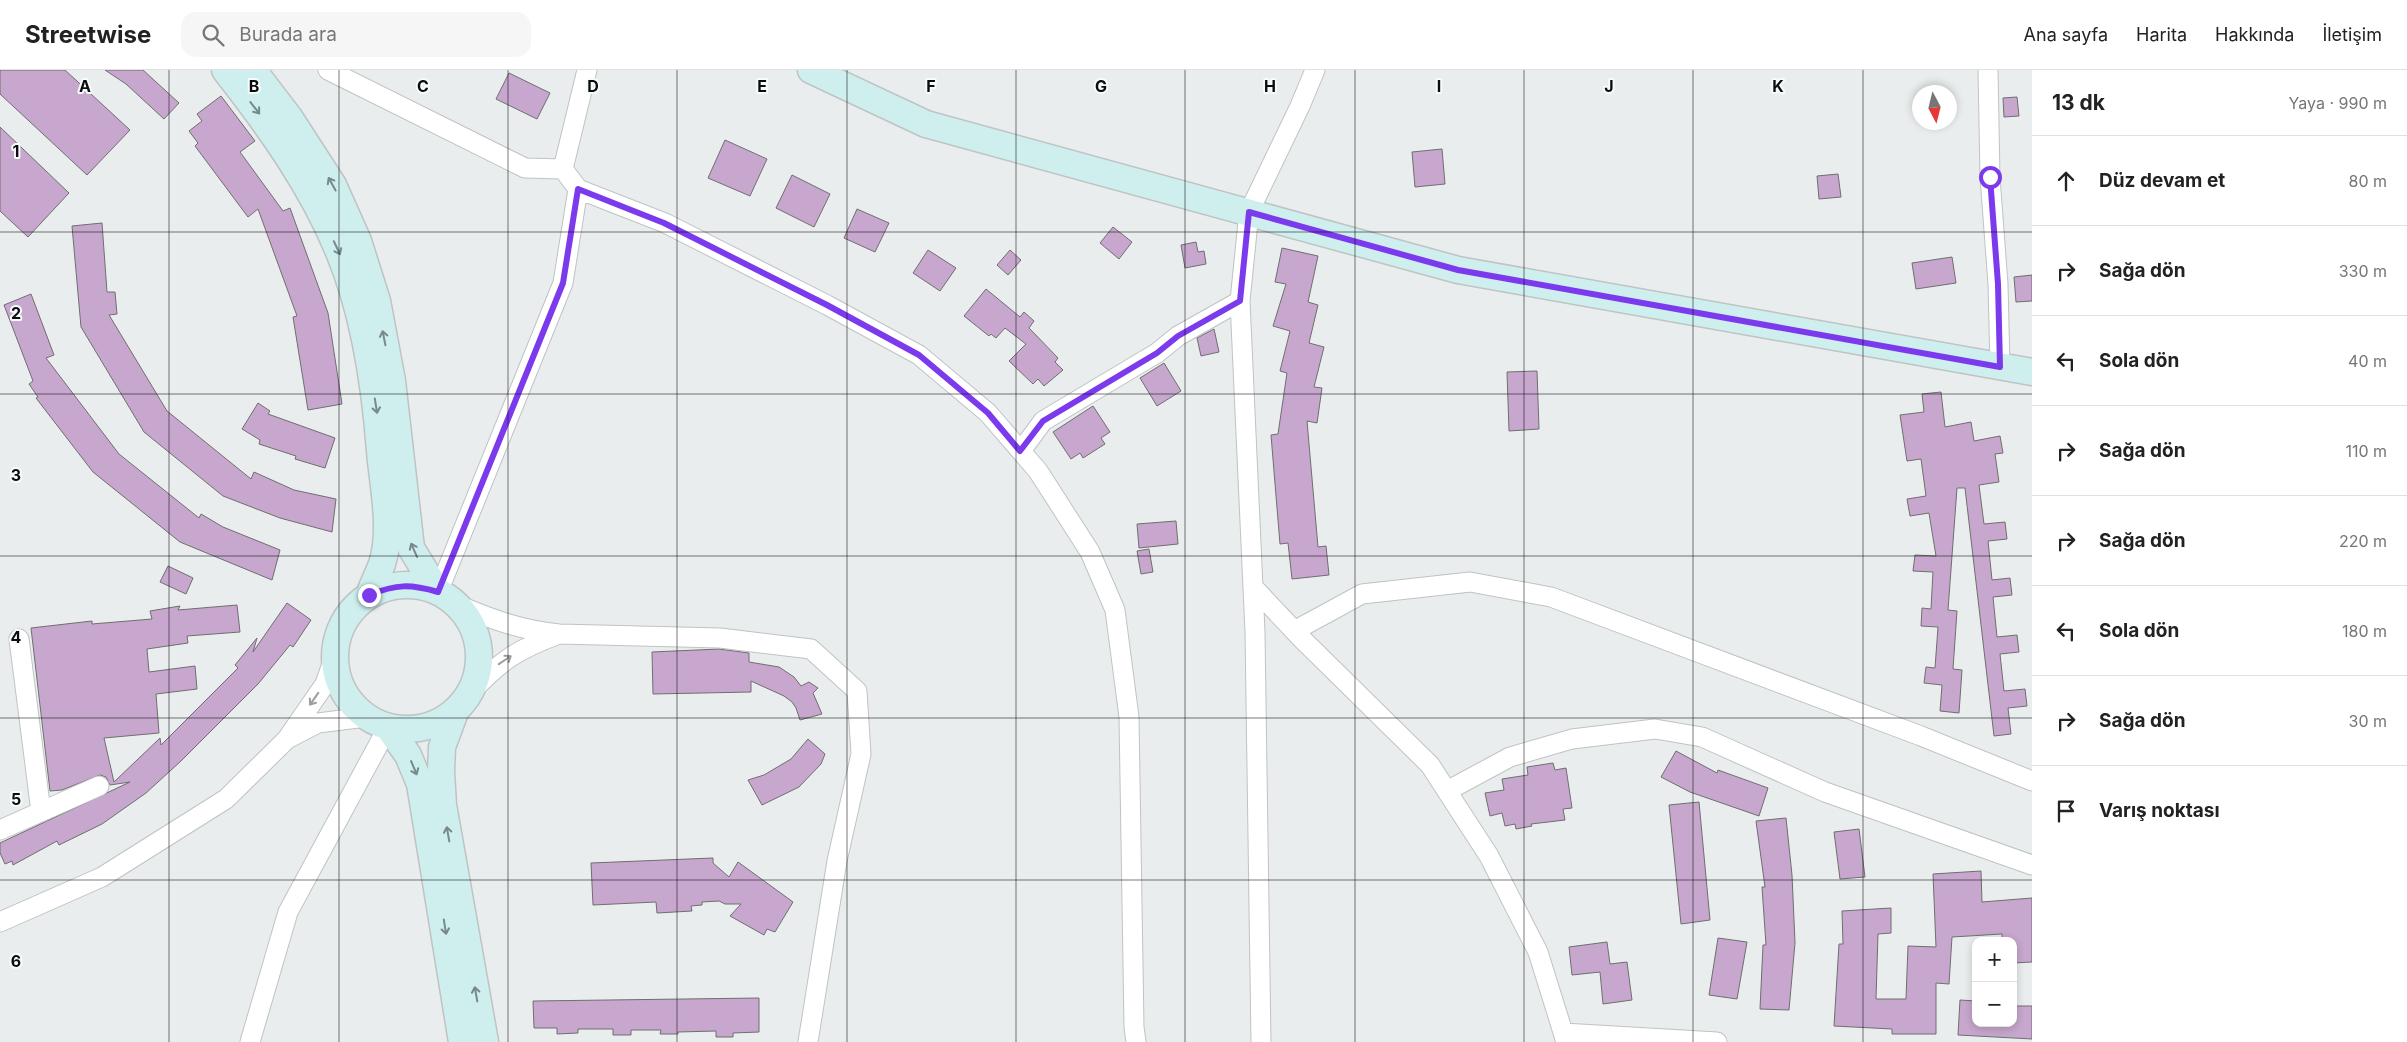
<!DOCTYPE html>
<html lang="tr">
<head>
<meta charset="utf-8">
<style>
	body { margin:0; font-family:Inter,sans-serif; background:#f6f6f6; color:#222 }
	.controls { position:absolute; right:15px; bottom:15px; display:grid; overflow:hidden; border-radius:10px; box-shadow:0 2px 8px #0003 }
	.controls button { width:45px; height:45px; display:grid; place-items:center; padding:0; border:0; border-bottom:1px solid #e0e0e0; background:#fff; color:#222; font:25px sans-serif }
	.compass { position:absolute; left:1912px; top:15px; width:45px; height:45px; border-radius:50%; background:#fff; box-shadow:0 2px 8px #0003; rotate:173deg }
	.stop { position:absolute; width:15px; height:15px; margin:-11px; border:4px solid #7c3aed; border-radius:50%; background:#fff }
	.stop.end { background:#7c3aed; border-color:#fff; box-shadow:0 1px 5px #0008 }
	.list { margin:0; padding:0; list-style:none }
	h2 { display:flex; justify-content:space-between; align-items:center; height:65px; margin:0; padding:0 20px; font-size:21px }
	h2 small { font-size:16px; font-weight:400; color:#767676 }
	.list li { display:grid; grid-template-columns:32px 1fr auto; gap:15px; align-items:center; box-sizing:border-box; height:90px; padding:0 20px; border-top:1px solid #e0e0e0 }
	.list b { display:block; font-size:19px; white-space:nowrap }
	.list em { font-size:16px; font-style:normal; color:#767676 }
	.icon { flex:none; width:28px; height:28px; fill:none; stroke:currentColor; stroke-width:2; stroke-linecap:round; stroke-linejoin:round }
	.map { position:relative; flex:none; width:2032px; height:972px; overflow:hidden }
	header { display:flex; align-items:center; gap:30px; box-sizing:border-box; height:70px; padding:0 25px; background:#fff; border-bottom:1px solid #e0e0e0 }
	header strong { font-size:24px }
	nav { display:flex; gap:28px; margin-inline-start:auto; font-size:18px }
	.search { width:350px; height:45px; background:#f6f6f6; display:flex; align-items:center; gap:12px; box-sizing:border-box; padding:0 18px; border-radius:15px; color:#767676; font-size:19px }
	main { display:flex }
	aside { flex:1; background:#fff }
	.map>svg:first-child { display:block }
</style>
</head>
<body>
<header>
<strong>Streetwise</strong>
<div class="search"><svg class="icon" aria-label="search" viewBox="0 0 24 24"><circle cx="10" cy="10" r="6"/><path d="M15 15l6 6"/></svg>Burada ara</div>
<nav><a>Ana sayfa</a><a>Harita</a><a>Hakkında</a><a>İletişim</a></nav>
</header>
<main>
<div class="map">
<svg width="2032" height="972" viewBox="0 0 2032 972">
	<rect width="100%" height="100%" fill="#e9eded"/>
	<path fill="#c7a7cd" stroke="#706e70" d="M0 0H65L130 60 87 105 0 24Z
		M105 0H143L179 33 164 49 126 14Z
		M509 3 550 23 537 49 496 29Z
		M221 26 255 71 240 82 283 141 290 138 328 243 342 334 308 340 293 247 297 246 258 139 248 147 195 76 198 73 189 61 202 51 197 44Z
		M2017 27 2019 46 2004 47 2003 28Z
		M0 57 69 123 28 167 0 141Z
		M725 70 767 89 750 126 708 108Z
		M1442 79 1445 114 1415 117 1412 82Z
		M1838 104 1841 127 1819 129 1817 106Z
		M792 105 830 124 814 157 776 138Z
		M857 139 889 153 875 182 844 168Z
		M102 153 107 222H115L117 244 109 245 167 341 251 409 254 402 294 420 336 429 332 462 280 448 223 426 144 362 81 257 72 156Z
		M1113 157 1132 172 1119 189 1100 173Z
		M1196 172 1198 182 1204 181 1206 194 1185 198 1181 175Z
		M1282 178 1318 186 1308 232 1318 235 1309 273 1324 277 1314 317 1322 318 1317 353 1307 351 1318 477 1326 476 1329 505 1292 509 1288 473 1280 474 1271 365 1278 364 1287 303 1280 301 1290 261 1273 256 1286 214 1275 212Z
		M928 180 956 198 940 221 913 203Z
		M1010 180 1021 190 1008 205 997 195Z
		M1952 187 1956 213 1916 219 1912 193Z
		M2032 205V231L2016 232 2014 207Z
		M986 219 1020 247 1024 242 1034 251 1029 258 1058 288 1055 292 1063 300 1044 316 1038 309 1033 314 1009 291 1026 274 1005 258 996 268 991 264 989 266 964 246Z
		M31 224 54 285 46 288 119 384 199 448 201 444 223 457 280 480 272 510 180 472 93 402 36 328 38 327 29 314 33 311 4 235Z
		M1214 259 1219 282 1201 286 1197 268Z
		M1164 293 1181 321 1157 336 1140 308Z
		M1537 301 1539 359 1509 361 1507 302Z
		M1941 322 1945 357 1971 352 1974 371 2000 366 2003 383 1995 384 1999 412 1979 415 1984 454 2005 452 2007 469 1988 471 1992 510 2010 508 2012 525 1993 527 1997 567 2017 565 2019 582 2000 584 2004 621 2025 619 2027 636 2008 638 2011 664 1994 666 1965 418H1957L1948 540 1957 541 1953 599 1962 600 1959 643 1940 641 1942 615 1924 613 1926 597 1935 598 1938 557 1921 556 1922 538 1931 539 1933 502 1913 501 1915 485 1936 486 1929 443 1910 446 1907 429 1926 426 1921 389 1907 391 1900 345 1924 342 1922 324Z
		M258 333 270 341 268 344 335 368 325 398 295 389 296 386 259 374 260 370 242 359Z
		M1093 336 1110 362 1101 368 1105 374 1083 388 1080 383 1071 389 1053 362Z
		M1176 451 1178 474 1139 478 1137 454Z
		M1149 479 1153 502 1141 504 1137 481Z
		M168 496 193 508 186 524 160 512Z
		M287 533 311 550 293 577 290 575 258 614 181 691 146 723 102 754 59 775 57 771 13 795 12 791 5 794 0 783V773L130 712 110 715 106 707 100 705 62 720 50 721 31 558 92 551V554L152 549 150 541 180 536 178 540 237 535 240 562 187 566 188 573 147 579 149 602 195 596 197 619 156 624 159 663 104 668 114 712 160 668 161 675 238 598 235 595 257 568 253 582Z
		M719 579 749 583V592L779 597 794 607 801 616 809 612 818 618 813 623 822 644 800 650 796 638 792 632 784 626 751 611V622L653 624 652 582Z
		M808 669 825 684 821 694 799 717 762 735 748 710 764 705 791 689Z
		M1676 681 1717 703 1718 700 1768 718 1759 746 1690 722 1661 707Z
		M1553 693 1555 700 1566 698 1572 738 1563 739 1565 750 1531 754 1532 756 1516 759 1515 754 1505 756 1502 743 1490 746 1485 723 1504 720 1502 709 1528 705 1527 697Z
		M1699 732 1710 850 1681 854 1669 735Z
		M1786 748 1792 805 1795 873 1789 940 1760 939 1763 875H1766L1762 817H1765L1756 751Z
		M1859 759 1865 807 1840 809 1834 762Z
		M713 788V793L729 807 738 792 793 832 775 862 767 859 764 865 730 846 741 834H725L719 831 702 832V835L691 836 692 841 657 843 656 832 593 835 591 793Z
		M1981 801 1982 832 2032 828V892L2013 893V871H2002V864L1952 867 1949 914 1936 913V964H1892V959L1834 956 1839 874H1843L1842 841 1891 838V863L1878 864 1876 929H1906L1908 876 1936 877 1933 804Z
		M1718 868 1747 872 1737 929 1709 925Z
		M1607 872 1610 894 1627 892 1632 930 1603 934 1600 902 1572 905 1569 877Z
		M759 928V962L733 963V967H716V961L678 962V964H660L661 960H631V965H613V959H578V963L557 964V958H534L533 931Z
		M1960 930 1976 931V953H2013V936H2032V969L1958 965Z"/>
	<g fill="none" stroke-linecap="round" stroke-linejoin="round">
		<g stroke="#bfc3c3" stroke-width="21">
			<path id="street" d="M328 0 525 98 563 99
				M587 0 563 99 578 119 665 153 827 235 919 285 988 343 1038 401 1090 482 1115 540 1129 647 1134 957 1136 972
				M1988 0 1990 107 1998 214 2000 297
				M1021 381 1043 351 1157 283 1178 266 1240 231
				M1253 517 1302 569 1430 695 1489 786 1538 882 1566 972
				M438 522 563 213 578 119
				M458 535C493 550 521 560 559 564 516 580 502 590 470 623
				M1294 561 1362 524 1470 512 1551 527 1921 666 2032 711
				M559 564 720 568 811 579 857 621 861 684 837 791 808 972
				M19 569 41 742
				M335 585 325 614 287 669 318 653 366 647
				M1447 721 1510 687 1572 669 1655 659 1702 667 1825 722 2032 795
				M0 760 99 716
				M0 852 102 807 226 729 287 669
				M1563 963 1717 972
				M250 972 288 842 388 657
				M1261 972 1255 562 1240 231 1249 142 1300 36 1315 0"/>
		</g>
		<g stroke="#bfc3c3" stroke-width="29">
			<path id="secondary" d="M225 0C269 56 312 116 339 182 365 244 375 315 380 381 383 417 393 459 382 494 378 504 373 515 369 525
				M253 0 289 47 333 115 358 171 377 231 392 311 411 478 438 522
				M811 0 926 54 1458 200 2032 302
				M335 587a72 72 0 1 1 144 0a72 72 0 1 1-144 0Z
				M455 642 442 677 441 702 443 735 485 972
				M388 657 408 685 420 714 462 972"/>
		</g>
		<use href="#street" stroke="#fff" stroke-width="19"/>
		<use href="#secondary" stroke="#cfefef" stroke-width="26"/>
	</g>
	<defs><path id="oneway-shaft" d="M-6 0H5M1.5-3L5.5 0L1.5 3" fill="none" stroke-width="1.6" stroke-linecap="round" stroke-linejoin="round" transform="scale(1.25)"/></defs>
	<g stroke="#778989">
		<use href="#oneway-shaft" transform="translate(255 38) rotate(52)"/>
		<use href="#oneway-shaft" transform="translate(332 114) rotate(-119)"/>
		<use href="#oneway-shaft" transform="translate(337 178) rotate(65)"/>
		<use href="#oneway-shaft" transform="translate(384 268) rotate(-101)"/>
		<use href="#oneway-shaft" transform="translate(376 336) rotate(81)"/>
		<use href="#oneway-shaft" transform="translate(414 480) rotate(-114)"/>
		<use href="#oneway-shaft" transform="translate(414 698) rotate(67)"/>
		<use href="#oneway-shaft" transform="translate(448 764) rotate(-100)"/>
		<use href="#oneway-shaft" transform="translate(445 857) rotate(81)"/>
		<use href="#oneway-shaft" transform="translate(476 924) rotate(-100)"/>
	</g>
	<g stroke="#9d9e9e">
		<use href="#oneway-shaft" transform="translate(505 590) rotate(-34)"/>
		<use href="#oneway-shaft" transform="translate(314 629) rotate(125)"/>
	</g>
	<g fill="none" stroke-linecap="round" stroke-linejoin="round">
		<path stroke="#7c3aed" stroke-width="6" d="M369 525C397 514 410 514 438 522L563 213 578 119 664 153 827 235 919 285 988 343 1020 381 1043 351 1157 283 1178 266 1240 231 1249 142 1458 200 2000 297 1998 214 1990 107"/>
	</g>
	<path fill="none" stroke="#0b0d0d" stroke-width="1" stroke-opacity="0.55" d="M169 0V972M339 0V972M508 0V972M677 0V972M847 0V972M1016 0V972M1185 0V972M1355 0V972M1524 0V972M1693 0V972M1863 0V972M0 162H2032M0 324H2032M0 486H2032M0 648H2032M0 810H2032"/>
	<g font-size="16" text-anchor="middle" font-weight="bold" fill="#0b0d0d" stroke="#f6fbfb" stroke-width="4" stroke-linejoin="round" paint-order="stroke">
		<text x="85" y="22">A</text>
		<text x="254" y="22">B</text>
		<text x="423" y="22">C</text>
		<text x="593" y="22">D</text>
		<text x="762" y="22">E</text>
		<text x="931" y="22">F</text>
		<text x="1101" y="22">G</text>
		<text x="1270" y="22">H</text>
		<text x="1439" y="22">I</text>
		<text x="1609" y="22">J</text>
		<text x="1778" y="22">K</text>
		<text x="16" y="87">1</text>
		<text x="16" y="249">2</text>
		<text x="16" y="411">3</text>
		<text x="16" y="573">4</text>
		<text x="16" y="735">5</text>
		<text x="16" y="897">6</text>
	</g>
</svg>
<div class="controls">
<button>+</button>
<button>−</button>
</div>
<svg class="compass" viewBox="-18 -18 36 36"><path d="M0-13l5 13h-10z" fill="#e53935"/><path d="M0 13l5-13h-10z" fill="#767676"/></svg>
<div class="stop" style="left:1990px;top:107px"></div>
<div class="stop end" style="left:369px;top:525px"></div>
</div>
<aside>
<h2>13 dk<small>Yaya · 990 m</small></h2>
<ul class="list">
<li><svg class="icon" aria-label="ahead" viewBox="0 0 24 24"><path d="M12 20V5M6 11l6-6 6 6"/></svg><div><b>Düz devam et</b></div><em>80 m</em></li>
<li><svg class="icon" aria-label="right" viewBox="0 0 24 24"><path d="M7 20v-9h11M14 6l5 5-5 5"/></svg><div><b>Sağa dön</b></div><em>330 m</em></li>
<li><svg class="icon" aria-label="left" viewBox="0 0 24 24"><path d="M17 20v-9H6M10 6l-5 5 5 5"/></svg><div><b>Sola dön</b></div><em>40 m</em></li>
<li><svg class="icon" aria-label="right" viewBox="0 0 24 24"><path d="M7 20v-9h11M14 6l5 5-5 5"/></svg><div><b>Sağa dön</b></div><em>110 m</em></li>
<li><svg class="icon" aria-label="right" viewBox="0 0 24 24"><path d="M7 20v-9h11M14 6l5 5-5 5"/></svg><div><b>Sağa dön</b></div><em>220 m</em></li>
<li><svg class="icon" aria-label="left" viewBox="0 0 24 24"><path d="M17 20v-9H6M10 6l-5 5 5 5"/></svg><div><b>Sola dön</b></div><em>180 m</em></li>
<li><svg class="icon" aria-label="right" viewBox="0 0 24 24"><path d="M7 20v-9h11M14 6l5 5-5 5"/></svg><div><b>Sağa dön</b></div><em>30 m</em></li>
<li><svg class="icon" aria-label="arrive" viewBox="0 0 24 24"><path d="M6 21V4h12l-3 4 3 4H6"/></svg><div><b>Varış noktası</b></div></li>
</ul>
</aside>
</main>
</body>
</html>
